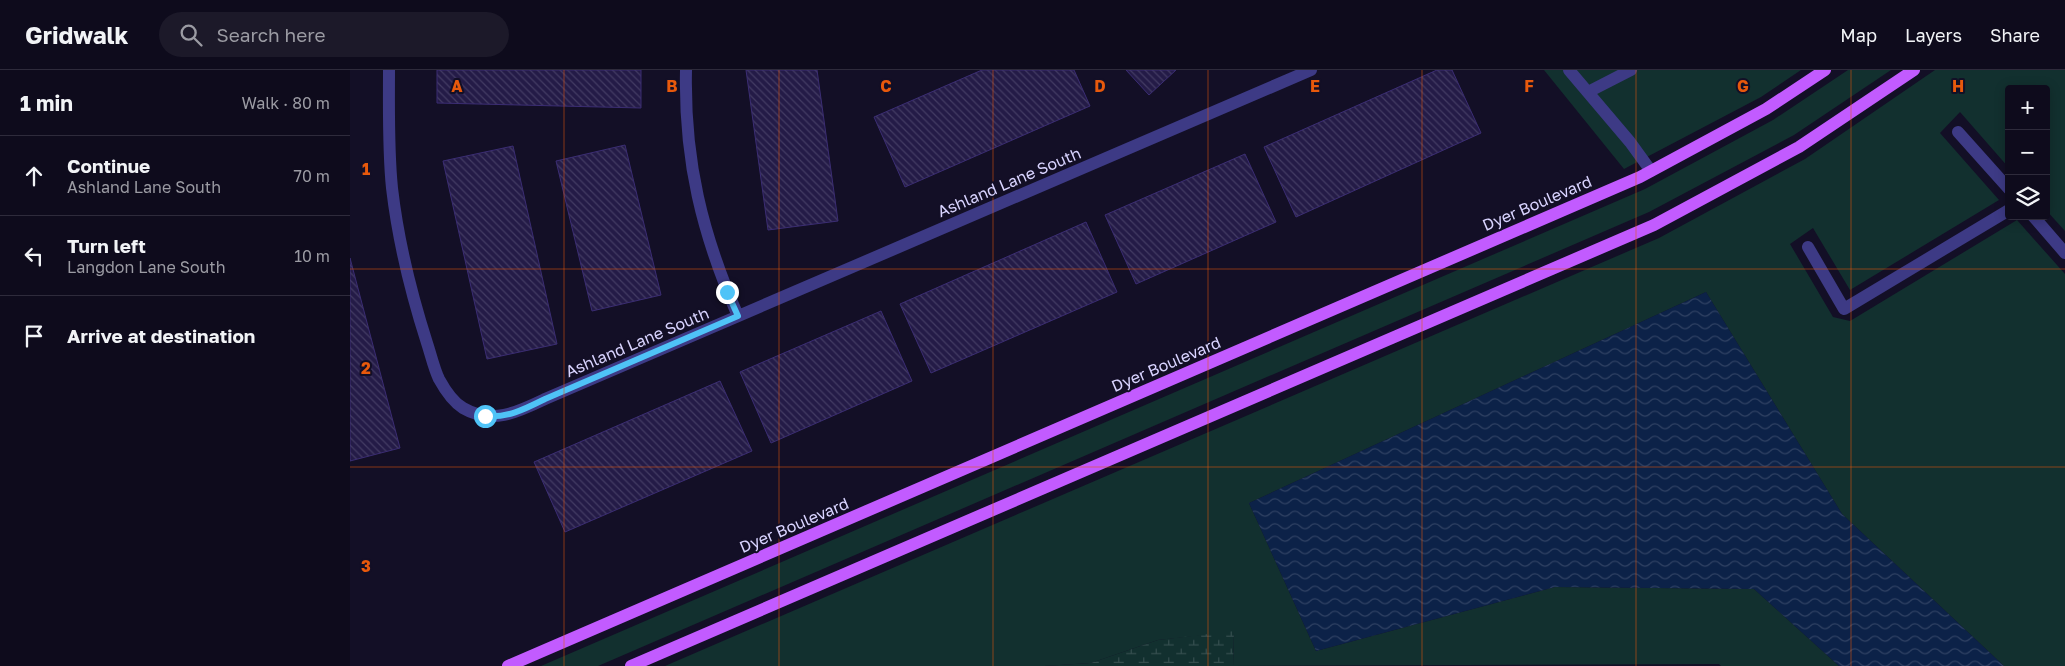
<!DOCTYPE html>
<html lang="en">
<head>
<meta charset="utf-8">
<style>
	body { margin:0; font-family:"Golos Text",sans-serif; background:#1c1929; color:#f1f3f6 }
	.controls { position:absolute; right:15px; top:15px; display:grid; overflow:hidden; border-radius:5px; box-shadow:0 2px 12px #0003 }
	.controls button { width:45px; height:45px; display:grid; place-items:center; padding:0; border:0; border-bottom:1px solid #2e2b3b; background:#0e0b1c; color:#f1f3f6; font:25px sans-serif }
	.stop { position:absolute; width:15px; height:15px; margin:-11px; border:4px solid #4fc3f7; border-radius:50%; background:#fff }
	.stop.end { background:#4fc3f7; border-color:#fff; box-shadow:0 1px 5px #0008 }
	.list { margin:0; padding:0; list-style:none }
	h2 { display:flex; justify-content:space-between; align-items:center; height:65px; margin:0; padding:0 20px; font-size:21px }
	h2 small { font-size:16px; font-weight:400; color:#9b9ba3 }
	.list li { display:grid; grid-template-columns:32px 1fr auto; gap:15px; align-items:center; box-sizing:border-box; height:80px; padding:0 20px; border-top:1px solid #2e2b3b }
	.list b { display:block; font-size:19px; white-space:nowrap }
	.list p { margin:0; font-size:16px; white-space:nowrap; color:#9b9ba3 }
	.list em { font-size:16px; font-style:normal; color:#9b9ba3 }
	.icon { flex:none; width:28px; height:28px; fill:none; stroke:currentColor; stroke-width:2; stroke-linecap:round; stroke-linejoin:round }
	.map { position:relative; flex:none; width:1715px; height:596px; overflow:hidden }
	header { display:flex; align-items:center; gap:30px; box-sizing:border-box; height:70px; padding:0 25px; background:#0e0b1c; border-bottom:1px solid #2e2b3b }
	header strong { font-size:24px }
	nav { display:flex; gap:28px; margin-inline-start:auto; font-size:18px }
	.search { width:350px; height:45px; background:#1c1929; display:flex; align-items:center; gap:12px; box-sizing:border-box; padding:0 18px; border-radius:28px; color:#9b9ba3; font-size:19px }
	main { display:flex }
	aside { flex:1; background:#0e0b1c }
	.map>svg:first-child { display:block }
</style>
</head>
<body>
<header>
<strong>Gridwalk</strong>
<div class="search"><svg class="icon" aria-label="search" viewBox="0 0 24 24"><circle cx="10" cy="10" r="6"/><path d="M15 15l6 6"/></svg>Search here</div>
<nav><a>Map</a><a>Layers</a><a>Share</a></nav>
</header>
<main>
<aside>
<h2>1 min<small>Walk · 80 m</small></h2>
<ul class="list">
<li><svg class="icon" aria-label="ahead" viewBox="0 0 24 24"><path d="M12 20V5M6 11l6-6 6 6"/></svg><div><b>Continue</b><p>Ashland Lane South</p></div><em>70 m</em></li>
<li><svg class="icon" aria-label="left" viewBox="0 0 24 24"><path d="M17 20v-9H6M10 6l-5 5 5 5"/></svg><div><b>Turn left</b><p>Langdon Lane South</p></div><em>10 m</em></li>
<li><svg class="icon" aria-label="arrive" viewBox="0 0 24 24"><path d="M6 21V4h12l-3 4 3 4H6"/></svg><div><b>Arrive at destination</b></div></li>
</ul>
</aside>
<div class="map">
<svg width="1715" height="596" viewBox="0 0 1715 596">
	<defs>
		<pattern id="wetland-marsh" width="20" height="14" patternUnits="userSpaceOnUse" patternTransform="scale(1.25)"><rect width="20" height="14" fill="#12302f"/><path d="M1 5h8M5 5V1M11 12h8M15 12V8" fill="none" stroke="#344d4e"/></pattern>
		<pattern id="water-waves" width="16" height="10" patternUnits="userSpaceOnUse" patternTransform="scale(1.25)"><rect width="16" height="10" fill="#0c2248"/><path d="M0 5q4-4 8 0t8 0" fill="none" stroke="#2f4163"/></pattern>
		<pattern id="building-back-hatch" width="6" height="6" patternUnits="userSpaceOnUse" patternTransform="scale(1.25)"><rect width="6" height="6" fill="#241b47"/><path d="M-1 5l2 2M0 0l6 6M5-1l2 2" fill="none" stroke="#433b63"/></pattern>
	</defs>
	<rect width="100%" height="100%" fill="#130f26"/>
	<path fill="#12302f" d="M1194 0H1451L1411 27 1274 99Z
		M1498 0H1541L1444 65 1299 142 248 596H191L1295 119 1423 50Z
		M1585 0H1715V161L1696 140V19H1659V98L1610 42 1590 63 1649 130 1500 220 1463 158 1440 174 1483 247 1500 251 1667 150 1715 204V596H1654L1492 444 1356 222 899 433 966 581 1205 517 1404 519 1489 596H1371L1369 594 883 596 884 562 808 570 741 593 694 596H315L1309 168 1455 89Z"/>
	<path fill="url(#wetland-marsh)" d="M884 561 883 596H694L741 593 808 570Z"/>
	<path fill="url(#water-waves)" d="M1356 222 1492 444 1654 596H1489L1404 519 1205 517 966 581 899 433Z"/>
	<path fill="url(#building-back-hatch)" stroke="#3b2d73" d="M87 0H291V38L87 33Z
		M396 0H467L488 151 418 160Z
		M632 0H724L740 36 555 117 524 47Z
		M776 0H826L799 25Z
		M1087 0H1102L1131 63 946 147 914 77Z
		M275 75 311 225 242 241 206 91Z
		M163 76 207 274 137 289 93 91Z
		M895 84 926 152 786 214 755 145Z
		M736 152 767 222 581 303 550 234Z
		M0 188 50 378 0 391Z
		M531 241 562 311 421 373 390 302Z
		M370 311 402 381 215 462 184 392Z"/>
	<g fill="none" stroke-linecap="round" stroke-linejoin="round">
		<path stroke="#3d3a85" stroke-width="12" d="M39 0C39 39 38 79 42 118 48 170 61 223 77 273 81 285 84 299 89 309 95 320 103 332 113 338 142 355 168 342 195 329L961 0
			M336 0C334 90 352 164 388 246
			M1219 0 1280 72 1301 101
			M1238 22 1281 0
			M1608 62 1659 119
			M1683 146 1715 183
			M1458 177 1494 239 1659 140"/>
		<path stroke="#c25bff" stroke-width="12" d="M158 596 1290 107 1416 39 1475 0
			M281 596 1304 155 1449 77 1564 0"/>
	</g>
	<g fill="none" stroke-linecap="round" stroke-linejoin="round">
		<path stroke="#4fc3f7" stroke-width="6" d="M135 346C158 348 175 339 195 329L388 246 377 222"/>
	</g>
	<path fill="none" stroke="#e8590c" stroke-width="1" stroke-opacity="0.55" d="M214 0V596M429 0V596M643 0V596M858 0V596M1072 0V596M1286 0V596M1501 0V596M0 199H1715M0 397H1715"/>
	<g text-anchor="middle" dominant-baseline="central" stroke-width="4" stroke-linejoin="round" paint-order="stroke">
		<g font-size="16" fill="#d9d4ff" stroke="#130f26">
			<text transform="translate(659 112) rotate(-23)">Ashland Lane South</text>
			<text transform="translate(1187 133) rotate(-23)">Dyer Boulevard</text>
			<text transform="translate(287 272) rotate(-23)">Ashland Lane South</text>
			<text transform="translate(816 294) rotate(-23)">Dyer Boulevard</text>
			<text transform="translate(444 455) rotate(-23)">Dyer Boulevard</text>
		</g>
	</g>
	<g font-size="16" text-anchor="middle" font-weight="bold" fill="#e8590c" stroke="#130f26" stroke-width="4" stroke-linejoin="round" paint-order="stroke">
		<text x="107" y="22">A</text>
		<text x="322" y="22">B</text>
		<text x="536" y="22">C</text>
		<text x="750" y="22">D</text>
		<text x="965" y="22">E</text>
		<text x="1179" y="22">F</text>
		<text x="1393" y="22">G</text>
		<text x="1608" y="22">H</text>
		<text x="16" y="105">1</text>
		<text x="16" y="304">2</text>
		<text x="16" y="502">3</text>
	</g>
</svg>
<div class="controls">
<button>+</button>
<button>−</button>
<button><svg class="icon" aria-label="layers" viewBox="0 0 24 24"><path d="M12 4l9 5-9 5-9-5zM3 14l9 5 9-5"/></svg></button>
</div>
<div class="stop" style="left:135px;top:346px"></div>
<div class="stop end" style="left:377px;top:222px"></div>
</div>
</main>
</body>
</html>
